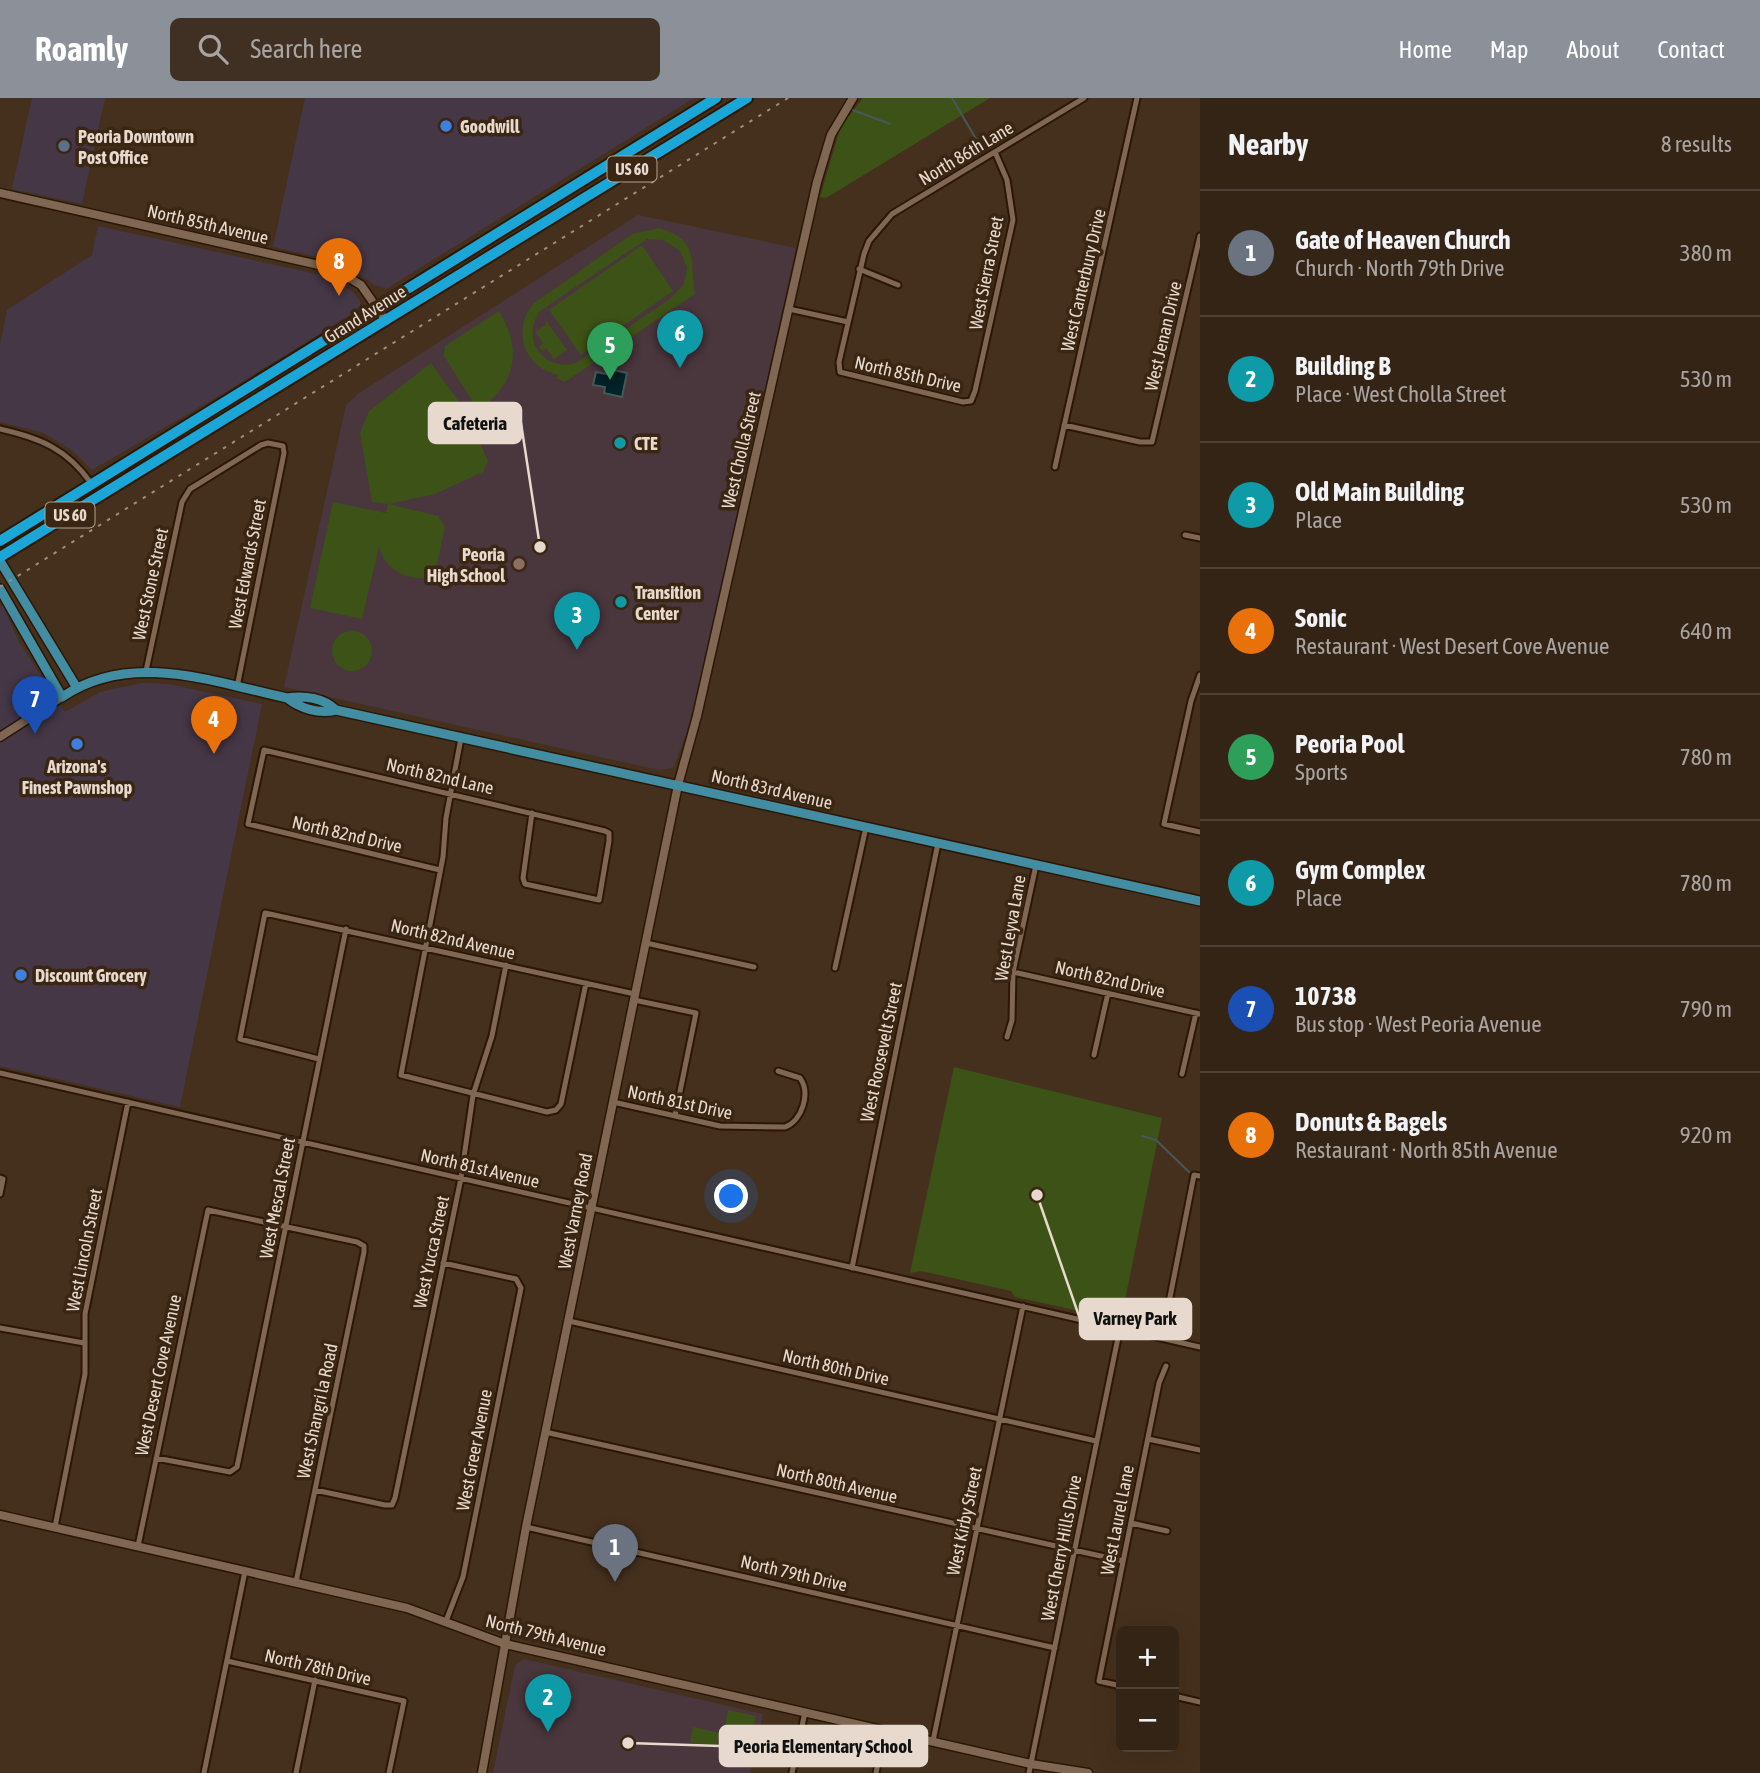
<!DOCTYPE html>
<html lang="en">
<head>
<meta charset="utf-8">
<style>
	body { margin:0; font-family:"Asap Condensed",sans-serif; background:#3f3023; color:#f1f3f6 }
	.controls { position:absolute; right:21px; bottom:21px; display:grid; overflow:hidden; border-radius:10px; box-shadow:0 7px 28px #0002 }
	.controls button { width:63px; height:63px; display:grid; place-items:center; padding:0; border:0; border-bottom:2px solid #4e4135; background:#342416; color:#f1f3f6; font:35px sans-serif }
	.you { position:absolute; left:732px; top:1099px; width:24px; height:24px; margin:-18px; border:5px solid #fff; border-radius:50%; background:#1a73e8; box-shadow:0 0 0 10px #1a73e833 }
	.badge { display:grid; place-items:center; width:46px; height:46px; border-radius:50%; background:#8c9099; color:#fff; font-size:23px; font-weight:700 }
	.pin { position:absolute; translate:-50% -58px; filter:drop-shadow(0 2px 4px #0008) }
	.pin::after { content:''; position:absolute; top:37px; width:24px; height:21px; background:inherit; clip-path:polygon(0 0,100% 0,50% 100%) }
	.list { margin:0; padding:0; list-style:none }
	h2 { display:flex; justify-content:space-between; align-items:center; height:91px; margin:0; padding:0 28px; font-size:30px }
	h2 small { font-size:23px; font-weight:400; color:#a9a4a1 }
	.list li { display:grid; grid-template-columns:46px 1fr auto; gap:21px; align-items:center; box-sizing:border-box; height:126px; padding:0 28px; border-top:2px solid #4e4135 }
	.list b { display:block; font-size:26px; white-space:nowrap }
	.list p { margin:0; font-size:23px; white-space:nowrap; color:#a9a4a1 }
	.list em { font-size:23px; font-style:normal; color:#a9a4a1 }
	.icon { flex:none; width:38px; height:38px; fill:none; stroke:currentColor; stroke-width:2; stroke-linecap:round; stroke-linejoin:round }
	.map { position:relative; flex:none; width:1200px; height:1675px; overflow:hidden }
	header { display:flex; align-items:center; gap:42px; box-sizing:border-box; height:98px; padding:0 35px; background:#8c9099; color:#fff }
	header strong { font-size:33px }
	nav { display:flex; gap:38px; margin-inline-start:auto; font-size:24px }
	.search { width:490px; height:63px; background:#3f3023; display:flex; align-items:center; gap:18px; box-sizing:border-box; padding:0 24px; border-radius:10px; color:#a9a4a1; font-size:26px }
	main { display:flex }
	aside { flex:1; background:#342416 }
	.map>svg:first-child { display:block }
</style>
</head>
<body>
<header>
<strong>Roamly</strong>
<div class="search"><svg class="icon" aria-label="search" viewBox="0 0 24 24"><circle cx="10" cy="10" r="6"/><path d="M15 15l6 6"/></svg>Search here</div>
<nav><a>Home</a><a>Map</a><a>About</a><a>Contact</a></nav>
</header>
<main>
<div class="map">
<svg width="1200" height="1675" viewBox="0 0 1200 1675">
	<rect width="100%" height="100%" fill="#45301d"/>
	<path fill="#453746" d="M32 0H105L82 106 12 91Z
		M305 0H694L386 191 375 187 341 164 273 149Z
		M98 128 330 179 353 194 360 203V208L350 217 227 293 92 372 73 353 44 335 0 324V246L7 212 92 157Z
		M3 507 19 544 65 614 100 594 142 585 168 586 262 606 180 1009 0 968V509Z"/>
	<path fill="#4a363d" d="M638 117 796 150 692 621 673 670 659 672 284 589 346 307 359 295Z
		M524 1561 763 1616 750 1675H493L515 1567Z"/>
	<path fill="#3d5216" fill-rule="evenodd" d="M863 0H990L826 100 820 99 841 28Z
		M659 130C701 142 689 164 695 196L565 284 556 280 559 277C525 271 511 233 533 206L632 136ZM647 141 663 142 680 153 687 170 684 186 671 200 576 265C543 274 520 241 540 213Z
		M642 147 673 193 581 257 549 212Z
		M499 213C523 253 516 286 478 312L444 258 445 248Z
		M545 221 567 252 554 261 546 250 542 253 539 249 543 245 535 234 546 227Z
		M431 265 465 312 488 363 483 374 435 396 389 406 438 418 445 428 434 480C408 482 386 475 379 448L362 521 310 510 333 404 386 415 388 406 372 404 360 335 369 313Z
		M332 553a20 20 0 1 1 40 0a20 20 0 1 1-40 0Z
		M954 969 1162 1020 1121 1222 1015 1199 1011 1193 921 1173 910 1175Z
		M728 1612 756 1618 748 1651 721 1645Z
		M693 1629 720 1635 716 1650 690 1644Z"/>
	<path fill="#012226" stroke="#465958" stroke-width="2" d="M609 271 627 275 622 299 604 295 605 289 593 287 596 274 607 276Z"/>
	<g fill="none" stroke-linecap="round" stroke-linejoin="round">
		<path stroke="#465958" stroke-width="2" d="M952 0 986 58
			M850 11 890 26
			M1142 1038 1156 1042 1189 1074"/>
		<g stroke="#2b1705" stroke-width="9">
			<path id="street" d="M995 54 1007 82 1013 122 975 293 971 303 963 304 840 274 839 264 864 156 869 143 892 116 1084 0
				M859 171 898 187
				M789 211 848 224
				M1064 327 1140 344H1152L1200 138
				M0 331C40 340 67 351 91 385
				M1055 369 1137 0
				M1185 437 1200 440
				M146 573 182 404 190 391 261 347 268 345 283 348 284 355 237 589
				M1200 577 1191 603 1164 726 1200 734
				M461 640 446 720 443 759 401 977 547 1014 556 1012 561 1006 586 885
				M440 772 248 726 264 652 605 733 609 735V743L599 802 525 786 523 780 532 715
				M646 845 754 869
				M835 870 866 729
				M1013 874 1200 916
				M634 902 696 915 675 1018
				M1007 939 1012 922 1013 874 1036 767
				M1094 957 1108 895
				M319 961 240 941 265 815 635 896
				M0 975 1200 1249
				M1182 976 1196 915
				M613 1004 720 1028 785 1029C802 1023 811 995 800 980L778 973
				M0 1080 3 1081 0 1096
				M443 1165 516 1181 521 1190 463 1479 446 1523
				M852 1170 938 745
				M569 1223 1096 1343
				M0 1230 84 1245
				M1162 1240 1194 1077 1200 1078
				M545 1334 1123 1463
				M1148 1341 1200 1352
				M156 1360 230 1374 237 1369 346 831
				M315 1392 385 1407H392L395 1400 461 1080 473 997 492 938 506 867
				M1131 1425 1167 1433
				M55 1429 85 1276V1216L128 1004
				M526 1429 1055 1550
				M138 1448 208 1112 357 1144 364 1148V1154L296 1484
				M227 1563 404 1603 389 1675
				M1121 1588 1099 1583 1159 1285 1166 1268
				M1174 1598 1200 1604
				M933 1643 1023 1208
				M204 1675 245 1473
				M296 1675 315 1582
				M792 1675 805 1614
				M876 1675 885 1632
				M1029 1675 1120 1230"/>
		</g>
		<g stroke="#2b1705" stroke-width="11">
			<path id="secondary" d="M0 95 332 170 361 187 386 223
				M0 639 62 599
				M0 1417 407 1510 505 1546 1031 1666 1088 1675
				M482 1675 526 1429 678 687 697 618 817 84 831 37 853 0"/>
		</g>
		<g stroke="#2b1705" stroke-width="12">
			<path id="primary" d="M0 463 77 590
				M0 491 62 599C131 552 213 584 287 600 304 597 324 600 336 612
				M287 600C301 611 319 616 336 612L1200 803"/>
		</g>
		<g stroke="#2b1705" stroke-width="14">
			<path id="highway" d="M0 443 716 0
				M0 459 747 0"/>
		</g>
		<use href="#street" stroke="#7f6753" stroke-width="5"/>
		<use href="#secondary" stroke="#7f6753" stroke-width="8"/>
		<use href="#primary" stroke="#428da2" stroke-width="9"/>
		<use href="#highway" stroke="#1aa6d7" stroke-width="10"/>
		<path stroke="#9f8d7e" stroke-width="2" stroke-dasharray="3.5 7" stroke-linecap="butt" d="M0 489 788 0"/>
	</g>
	<g fill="#3f7fe0" stroke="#3a2613" stroke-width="2.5">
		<circle cx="446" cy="28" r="7"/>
		<circle cx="77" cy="646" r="7"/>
		<circle cx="21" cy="877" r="7"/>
	</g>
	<circle fill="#5c6f8a" stroke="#3a2613" stroke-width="2.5" cx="64" cy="48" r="7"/>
	<g fill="#0f9aa8" stroke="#3a2613" stroke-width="2.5">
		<circle cx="620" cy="345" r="7"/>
		<circle cx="621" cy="504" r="7"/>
	</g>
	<circle fill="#8d6e63" stroke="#3a2613" stroke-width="2.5" cx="519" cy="466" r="7"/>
	<g text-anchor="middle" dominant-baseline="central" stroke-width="7" stroke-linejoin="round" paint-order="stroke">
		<g fill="#3a2613" stroke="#b3a395" stroke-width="2">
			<rect x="607.5" y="58.5" width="49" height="25" rx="5"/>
			<rect x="45.5" y="404.5" width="49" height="25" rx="5"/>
		</g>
		<g font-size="16" font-weight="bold" fill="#e7d9cd">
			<text x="632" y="71">US 60</text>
			<text x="70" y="417">US 60</text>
		</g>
		<g font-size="18" font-weight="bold" fill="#e7d9cd" stroke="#3a2613" text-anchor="start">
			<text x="460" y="28">Goodwill</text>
			<text x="78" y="38">Peoria Downtown<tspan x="78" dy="21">Post Office</tspan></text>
			<text x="634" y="345">CTE</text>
			<text x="505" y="456" text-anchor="end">Peoria<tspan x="505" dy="21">High School</tspan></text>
			<text x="635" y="494">Transition<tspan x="635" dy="21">Center</tspan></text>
			<text x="77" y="668" text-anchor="middle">Arizona's<tspan x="77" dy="21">Finest Pawnshop</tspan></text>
			<text x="35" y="877">Discount Grocery</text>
		</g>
		<g font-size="18" fill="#e7d9cd" stroke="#3a2613">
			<text transform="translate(966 55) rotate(-31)">North 86th Lane</text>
			<text transform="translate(208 126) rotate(13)">North 85th Avenue</text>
			<text transform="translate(986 175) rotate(-79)">West Sierra Street</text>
			<text transform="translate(1083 182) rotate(-77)">West Canterbury Drive</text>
			<text transform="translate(365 216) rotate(-32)">Grand Avenue</text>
			<text transform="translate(1163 238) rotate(-77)">West Jenan Drive</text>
			<text transform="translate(908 276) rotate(13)">North 85th Drive</text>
			<text transform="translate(741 352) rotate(-77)">West Cholla Street</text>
			<text transform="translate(247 466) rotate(-79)">West Edwards Street</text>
			<text transform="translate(150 486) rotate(-78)">West Stone Street</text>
			<text transform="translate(440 678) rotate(13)">North 82nd Lane</text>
			<text transform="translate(772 691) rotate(13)">North 83rd Avenue</text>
			<text transform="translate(347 736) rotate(13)">North 82nd Drive</text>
			<text transform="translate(1010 830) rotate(-80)">West Leyva Lane</text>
			<text transform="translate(453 841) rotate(13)">North 82nd Avenue</text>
			<text transform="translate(1110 881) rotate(13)">North 82nd Drive</text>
			<text transform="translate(881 954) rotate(-78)">West Roosevelt Street</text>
			<text transform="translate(680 1004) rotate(12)">North 81st Drive</text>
			<text transform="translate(480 1070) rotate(13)">North 81st Avenue</text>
			<text transform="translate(277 1100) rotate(-79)">West Mescal Street</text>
			<text transform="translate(575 1113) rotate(-79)">West Varney Road</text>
			<text transform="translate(84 1152) rotate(-79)">West Lincoln Street</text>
			<text transform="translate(431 1154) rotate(-78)">West Yucca Street</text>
			<text transform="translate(836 1269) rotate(13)">North 80th Drive</text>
			<text transform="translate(158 1277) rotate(-78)">West Desert Cove Avenue</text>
			<text transform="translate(317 1313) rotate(-78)">West Shangri la Road</text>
			<text transform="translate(474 1352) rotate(-79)">West Greer Avenue</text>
			<text transform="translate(837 1385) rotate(13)">North 80th Avenue</text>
			<text transform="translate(1117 1422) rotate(-79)">West Laurel Lane</text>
			<text transform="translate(964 1423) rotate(-78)">West Kirby Street</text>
			<text transform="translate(1061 1450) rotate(-79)">West Cherry Hills Drive</text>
			<text transform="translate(794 1475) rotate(13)">North 79th Drive</text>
			<text transform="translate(546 1537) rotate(14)">North 79th Avenue</text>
			<text transform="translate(318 1569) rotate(13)">North 78th Drive</text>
		</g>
	</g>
	<path fill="none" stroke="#e7d9cd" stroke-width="2.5" d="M540 449L521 325M1037 1097L1080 1221M628 1645L720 1648"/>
	<g fill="#e7d9cd" stroke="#3a2613" stroke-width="2.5">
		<circle cx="540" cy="449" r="7"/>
		<circle cx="1037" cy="1097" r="7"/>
		<circle cx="628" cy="1645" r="7"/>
	</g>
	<g fill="#e7d9cd" stroke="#e7d9cd" stroke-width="2.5">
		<rect x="429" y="305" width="92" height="40" rx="7"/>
		<rect x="1080" y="1201" width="111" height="40" rx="7"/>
		<rect x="720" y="1628" width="207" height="40" rx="7"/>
	</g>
	<g font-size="19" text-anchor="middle" font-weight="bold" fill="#111">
		<text x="475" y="332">Cafeteria</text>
		<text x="1135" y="1227">Varney Park</text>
		<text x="823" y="1655">Peoria Elementary School</text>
	</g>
</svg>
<div class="controls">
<button>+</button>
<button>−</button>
</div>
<div class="you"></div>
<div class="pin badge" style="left:615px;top:1484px;background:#6b7280">1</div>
<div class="pin badge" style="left:548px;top:1634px;background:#0f9aa8">2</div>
<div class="pin badge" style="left:577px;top:552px;background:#0f9aa8">3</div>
<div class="pin badge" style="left:214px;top:656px;background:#e8710a">4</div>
<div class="pin badge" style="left:610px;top:282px;background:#2e9e5b">5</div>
<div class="pin badge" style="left:680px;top:270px;background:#0f9aa8">6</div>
<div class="pin badge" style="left:35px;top:636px;background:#1a4fb4">7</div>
<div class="pin badge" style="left:339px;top:198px;background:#e8710a">8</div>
</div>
<aside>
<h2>Nearby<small>8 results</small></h2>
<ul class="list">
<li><span class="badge" style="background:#6b7280">1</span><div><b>Gate of Heaven Church</b><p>Church · North 79th Drive</p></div><em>380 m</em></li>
<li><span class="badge" style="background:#0f9aa8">2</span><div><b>Building B</b><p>Place · West Cholla Street</p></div><em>530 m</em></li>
<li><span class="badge" style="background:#0f9aa8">3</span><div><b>Old Main Building</b><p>Place</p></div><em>530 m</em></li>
<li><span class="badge" style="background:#e8710a">4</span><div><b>Sonic</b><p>Restaurant · West Desert Cove Avenue</p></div><em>640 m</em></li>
<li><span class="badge" style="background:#2e9e5b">5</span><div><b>Peoria Pool</b><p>Sports</p></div><em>780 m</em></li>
<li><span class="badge" style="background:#0f9aa8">6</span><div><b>Gym Complex</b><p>Place</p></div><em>780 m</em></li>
<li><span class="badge" style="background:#1a4fb4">7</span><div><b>10738</b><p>Bus stop · West Peoria Avenue</p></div><em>790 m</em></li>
<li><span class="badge" style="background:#e8710a">8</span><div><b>Donuts &amp; Bagels</b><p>Restaurant · North 85th Avenue</p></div><em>920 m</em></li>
</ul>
</aside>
</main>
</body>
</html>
